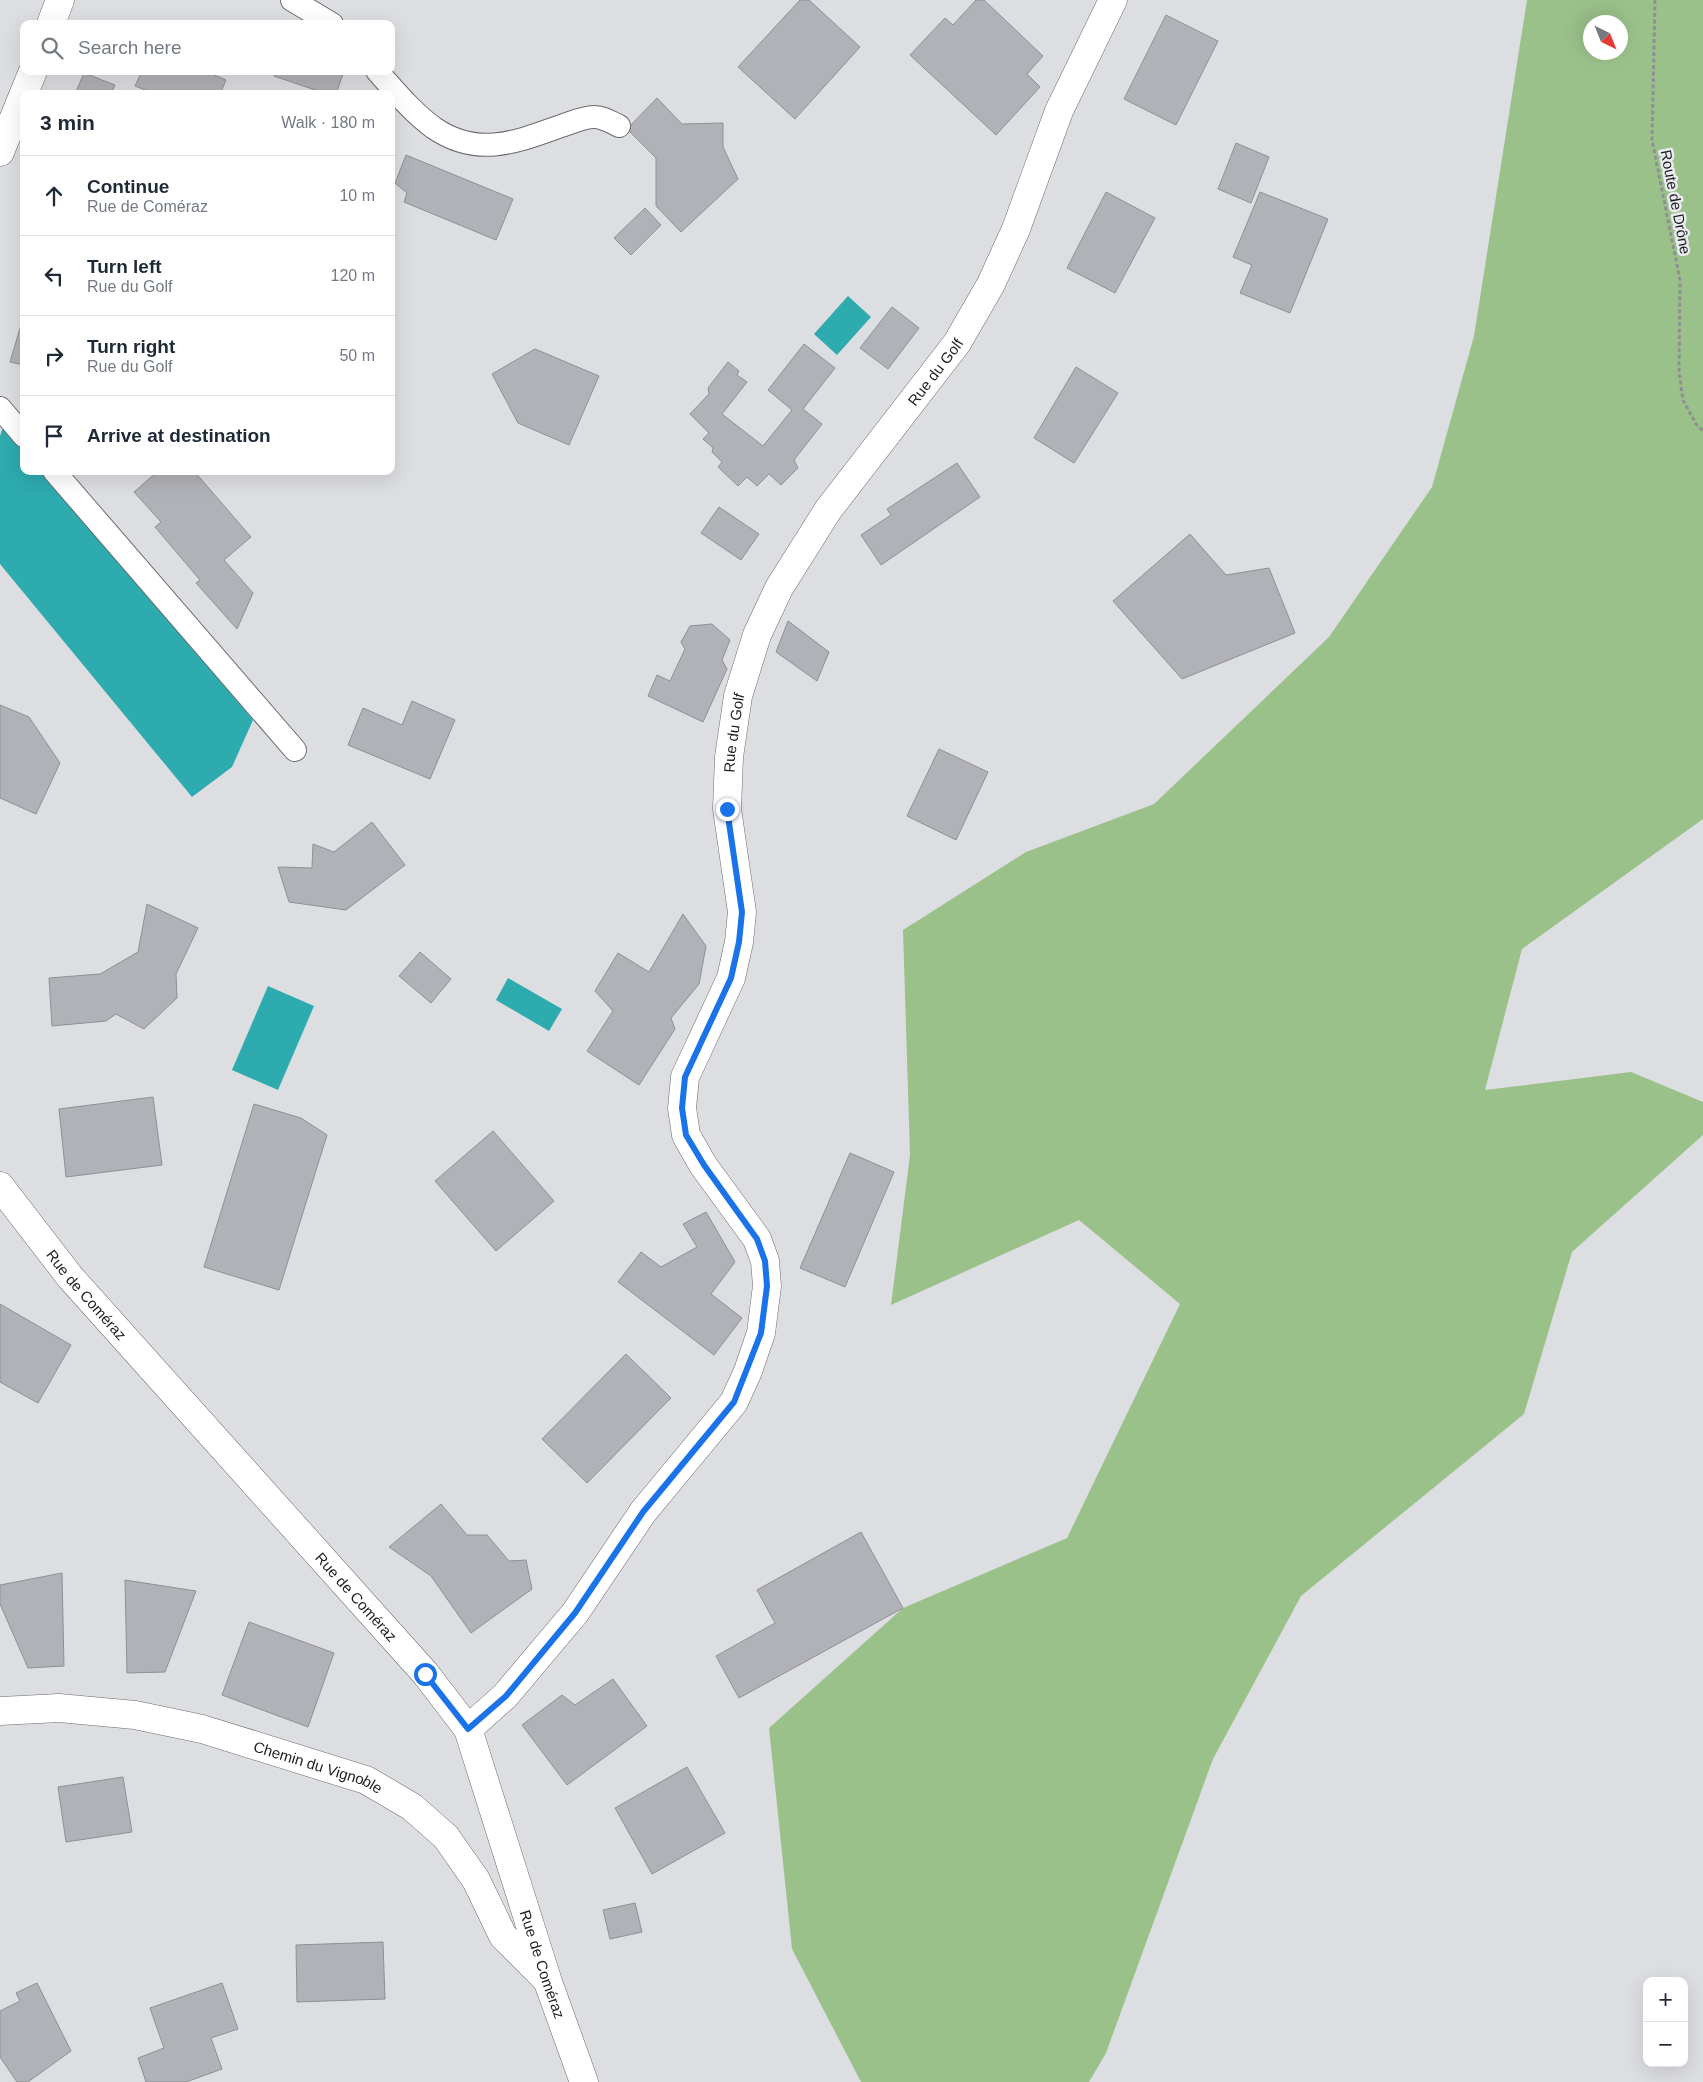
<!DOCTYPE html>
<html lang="en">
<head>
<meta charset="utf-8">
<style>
	body { margin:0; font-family:Helvetica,sans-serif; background:#f6f6f7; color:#1f2937 }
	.controls { position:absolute; right:15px; bottom:15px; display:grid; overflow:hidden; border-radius:10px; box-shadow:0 5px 20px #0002 }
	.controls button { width:45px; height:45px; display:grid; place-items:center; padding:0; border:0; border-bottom:1px solid #e0e1e3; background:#fff; color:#1f2937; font:25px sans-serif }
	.compass { position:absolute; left:1583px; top:15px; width:45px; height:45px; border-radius:50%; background:#fff; box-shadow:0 5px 20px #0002; rotate:137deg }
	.stop { position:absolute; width:15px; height:15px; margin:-11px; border:4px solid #1a73e8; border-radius:50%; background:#fff }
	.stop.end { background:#1a73e8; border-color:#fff; box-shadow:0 1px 5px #0008 }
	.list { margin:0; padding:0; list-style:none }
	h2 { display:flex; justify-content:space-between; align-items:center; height:65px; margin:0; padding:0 20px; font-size:21px }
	h2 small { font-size:16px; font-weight:400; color:#747a83 }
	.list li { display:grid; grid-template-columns:32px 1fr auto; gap:15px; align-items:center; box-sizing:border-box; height:80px; padding:0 20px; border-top:1px solid #e0e1e3 }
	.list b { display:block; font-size:19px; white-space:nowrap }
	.list p { margin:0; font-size:16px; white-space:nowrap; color:#747a83 }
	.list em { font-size:16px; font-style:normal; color:#747a83 }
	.icon { flex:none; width:28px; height:28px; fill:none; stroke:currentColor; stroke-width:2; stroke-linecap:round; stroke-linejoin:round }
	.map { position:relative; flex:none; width:1703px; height:2082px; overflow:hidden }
	.search { position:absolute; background:#fff; box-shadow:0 5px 20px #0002; left:20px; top:20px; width:375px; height:55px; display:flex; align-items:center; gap:12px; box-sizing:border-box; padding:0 18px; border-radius:10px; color:#747a83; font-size:19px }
	.panel { position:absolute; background:#fff; box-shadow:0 5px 20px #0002; left:20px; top:90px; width:375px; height:385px; border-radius:10px }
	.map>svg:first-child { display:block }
</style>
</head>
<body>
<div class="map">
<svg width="1703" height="2082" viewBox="0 0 1703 2082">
	<rect width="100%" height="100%" fill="#dddee2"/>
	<path fill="#9bc18b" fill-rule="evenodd" d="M1527 0H1703V819L1522 949 1485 1090 1631 1072 1703 1102V1135L1572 1252 1524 1414 1301 1596 1213 1759 1106 2053 1089 2082H861L792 1949 769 1728 903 1608 1067 1538 1180 1304 1079 1220 891 1305 910 1155 903 930 1026 852 1154 804 1329 637 1432 487 1474 336ZM1590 22H1620V52H1590Z"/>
	<path fill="#2dabaf" d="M848 296 871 317 837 355 814 334Z
		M4 424 24 447V471H44L253 720 232 767 192 797 0 564V436Z
		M508 978 562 1009 549 1031 496 1000Z
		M268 986 314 1006 278 1090 232 1070Z"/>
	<path fill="#b1b2b7" stroke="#8f9095" d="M800 0H809L860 47 795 119 738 67Z
		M976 0H984L1043 56 1027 74 1040 87 996 135 910 55 945 18 953 25Z
		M1166 15 1218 41 1176 125 1124 99Z
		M142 71H205L226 80 220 94H155L135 86Z
		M275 71H344L336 94H327L274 76Z
		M84 73 115 85 111 94H75Z
		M657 98 682 124 723 123V147L738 179 681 232 656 206V158L627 129Z
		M1236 143 1269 157 1251 203 1218 189Z
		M406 155 513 199 496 240 404 202 407 193 395 183Z
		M1106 192 1155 218 1115 293 1067 268Z
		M1260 192 1328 219 1290 313 1240 293 1252 265 1233 257Z
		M645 208 661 225 631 255 614 238Z
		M892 307 919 328 888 369 860 348Z
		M24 315V365L10 362Z
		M804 344 835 368 803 409 822 424 794 460 798 468 781 485 769 474 757 486 747 477 738 486 718 467 722 462 712 452 713 448 703 439 709 433 690 414 709 394 708 388 728 362 739 371 737 375 747 382 722 414 763 446 792 410 768 390Z
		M535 349 599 376 569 445 518 423 492 374Z
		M1076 367 1118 393 1074 463 1034 438Z
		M957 463 980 497 881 565 861 535 891 515 887 509Z
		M158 471H194L251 537 224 560 253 593 237 629 196 583 200 580 155 527 161 522 134 492Z
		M719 507 759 534 741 560 701 533Z
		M1190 534 1226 575 1269 568 1295 633 1182 679 1113 601Z
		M788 621 829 652 817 681 776 652Z
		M712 624 730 640 722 660 727 669 703 722 648 696 657 675 670 681 685 649 681 642 690 626Z
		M412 701 455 720 430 779 348 745 363 708 402 725Z
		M0 705 29 717 60 763 36 814 0 798Z
		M939 749 988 772 956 840 907 816Z
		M372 822 405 865 346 910 289 902 278 867 312 868 313 844 334 852Z
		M147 904 198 928 176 974 177 998 144 1029 116 1014 106 1021 52 1026 49 978 100 974 138 952Z
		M683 914 706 946 699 984 671 1018 675 1029 639 1085 587 1051 613 1011 595 991 618 953 649 972Z
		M420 952 451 979 431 1003 399 976Z
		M153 1097 162 1165 66 1177 59 1109Z
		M254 1104 301 1118 327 1135 279 1290 204 1267Z
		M493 1131 554 1201 496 1251 435 1181Z
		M850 1153 894 1172 845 1287 800 1268Z
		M706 1212 735 1262 711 1294 742 1318 714 1355 618 1282 641 1252 661 1267 697 1247 683 1224Z
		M0 1304 71 1345 38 1403 0 1382Z
		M626 1354 671 1398 587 1483 542 1439Z
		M441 1504 467 1535H487L509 1561 526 1560 532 1589 471 1633 431 1576 389 1547Z
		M861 1532 903 1608 739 1698 716 1656 775 1623 757 1590Z
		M62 1573 64 1666 28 1668 0 1604V1585Z
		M125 1580 196 1591 165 1672 127 1673Z
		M249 1622 334 1653 308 1727 222 1695Z
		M613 1679 647 1726 567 1785 522 1725 562 1695 575 1705Z
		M687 1767 725 1833 652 1874 615 1808Z
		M123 1777 132 1832 66 1842 58 1787Z
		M635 1903 642 1932 610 1939 603 1910Z
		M383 1942 385 1999 297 2002 296 1945Z
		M37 1983 71 2051 28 2082H17L0 2057V2011L20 2001 16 1993Z
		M222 1983 238 2029 211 2038 222 2069 186 2082H146L138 2058 164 2048 150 2008Z"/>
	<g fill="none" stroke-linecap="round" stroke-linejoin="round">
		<g stroke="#6a6b6f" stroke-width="24">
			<path id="service" d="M292 0 332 24
				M377 71C395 91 412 112 434 128 478 158 516 142 561 126 571 123 583 117 594 117 603 117 611 122 619 126
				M0 408 24 436
				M54 471 295 750"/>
		</g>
		<g stroke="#6a6b6f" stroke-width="29">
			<g id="minor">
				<path d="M51 24 60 0"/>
				<path d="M0 152 33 71"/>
				<path id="s1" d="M0 1186 70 1277 425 1673 468 1729 548 1982 584 2082"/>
				<path id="s2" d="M0 1711 59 1708 135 1715 202 1729 366 1780 412 1807 446 1837 476 1880 503 1936 545 1978"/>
				<path id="s3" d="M468 1729 505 1696 575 1613 643 1512 734 1402 748 1371 761 1333 767 1286 765 1261 757 1239 703 1165 686 1135 682 1108 685 1077 731 978 739 942 742 912 727 809 729 757 738 696 757 635 779 588 828 510 957 343 991 284 1016 229 1059 111 1113 0"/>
			</g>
		</g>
		<path stroke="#8f9093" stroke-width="3" stroke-dasharray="4 2.5" stroke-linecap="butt" d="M1655 0 1652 140 1680 280 1679 372 1683 400 1696 424 1703 431"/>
		<use href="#service" stroke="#fff" stroke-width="22"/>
		<use href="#minor" stroke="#fff" stroke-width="28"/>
	</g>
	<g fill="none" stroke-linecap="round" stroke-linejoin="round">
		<path stroke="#1a73e8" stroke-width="6" d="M425 1674 468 1729 506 1696 575 1613 643 1512 734 1402 761 1333 767 1286 765 1261 757 1239 704 1165 686 1135 682 1108 685 1077 731 978 739 942 742 912 727 809"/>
	</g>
	<g text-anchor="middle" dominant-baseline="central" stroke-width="5" stroke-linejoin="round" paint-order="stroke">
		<g font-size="15" fill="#1e1e20" stroke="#eaebf0">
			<text transform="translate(1676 202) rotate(79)">Route de Drône</text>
			<text stroke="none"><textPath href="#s3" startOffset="1554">Rue du Golf</textPath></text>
			<text stroke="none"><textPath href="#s3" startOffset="1134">Rue du Golf</textPath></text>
			<text stroke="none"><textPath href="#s1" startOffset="139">Rue de Coméraz</textPath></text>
			<text stroke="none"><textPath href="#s1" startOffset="544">Rue de Coméraz</textPath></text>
			<text stroke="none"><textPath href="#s2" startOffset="326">Chemin du Vignoble</textPath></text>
			<text stroke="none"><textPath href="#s1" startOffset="964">Rue de Coméraz</textPath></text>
		</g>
	</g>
</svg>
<div class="controls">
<button>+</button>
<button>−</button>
</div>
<svg class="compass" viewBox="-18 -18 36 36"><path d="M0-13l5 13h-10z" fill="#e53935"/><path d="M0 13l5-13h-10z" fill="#747a83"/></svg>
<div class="stop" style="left:425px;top:1674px"></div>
<div class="stop end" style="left:727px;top:809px"></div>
<div class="search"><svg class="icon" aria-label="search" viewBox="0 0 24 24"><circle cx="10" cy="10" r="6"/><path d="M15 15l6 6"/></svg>Search here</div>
<section class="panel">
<h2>3 min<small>Walk · 180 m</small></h2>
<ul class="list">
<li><svg class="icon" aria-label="ahead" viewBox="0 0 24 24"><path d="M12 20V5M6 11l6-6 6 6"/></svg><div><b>Continue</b><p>Rue de Coméraz</p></div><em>10 m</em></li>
<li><svg class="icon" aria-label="left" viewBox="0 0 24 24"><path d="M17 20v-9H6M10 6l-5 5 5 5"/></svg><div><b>Turn left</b><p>Rue du Golf</p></div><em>120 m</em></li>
<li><svg class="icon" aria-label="right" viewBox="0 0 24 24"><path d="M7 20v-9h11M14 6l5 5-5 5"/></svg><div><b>Turn right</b><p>Rue du Golf</p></div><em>50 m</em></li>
<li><svg class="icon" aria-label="arrive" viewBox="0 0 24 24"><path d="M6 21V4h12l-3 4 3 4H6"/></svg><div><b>Arrive at destination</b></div></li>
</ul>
</section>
</div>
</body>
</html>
